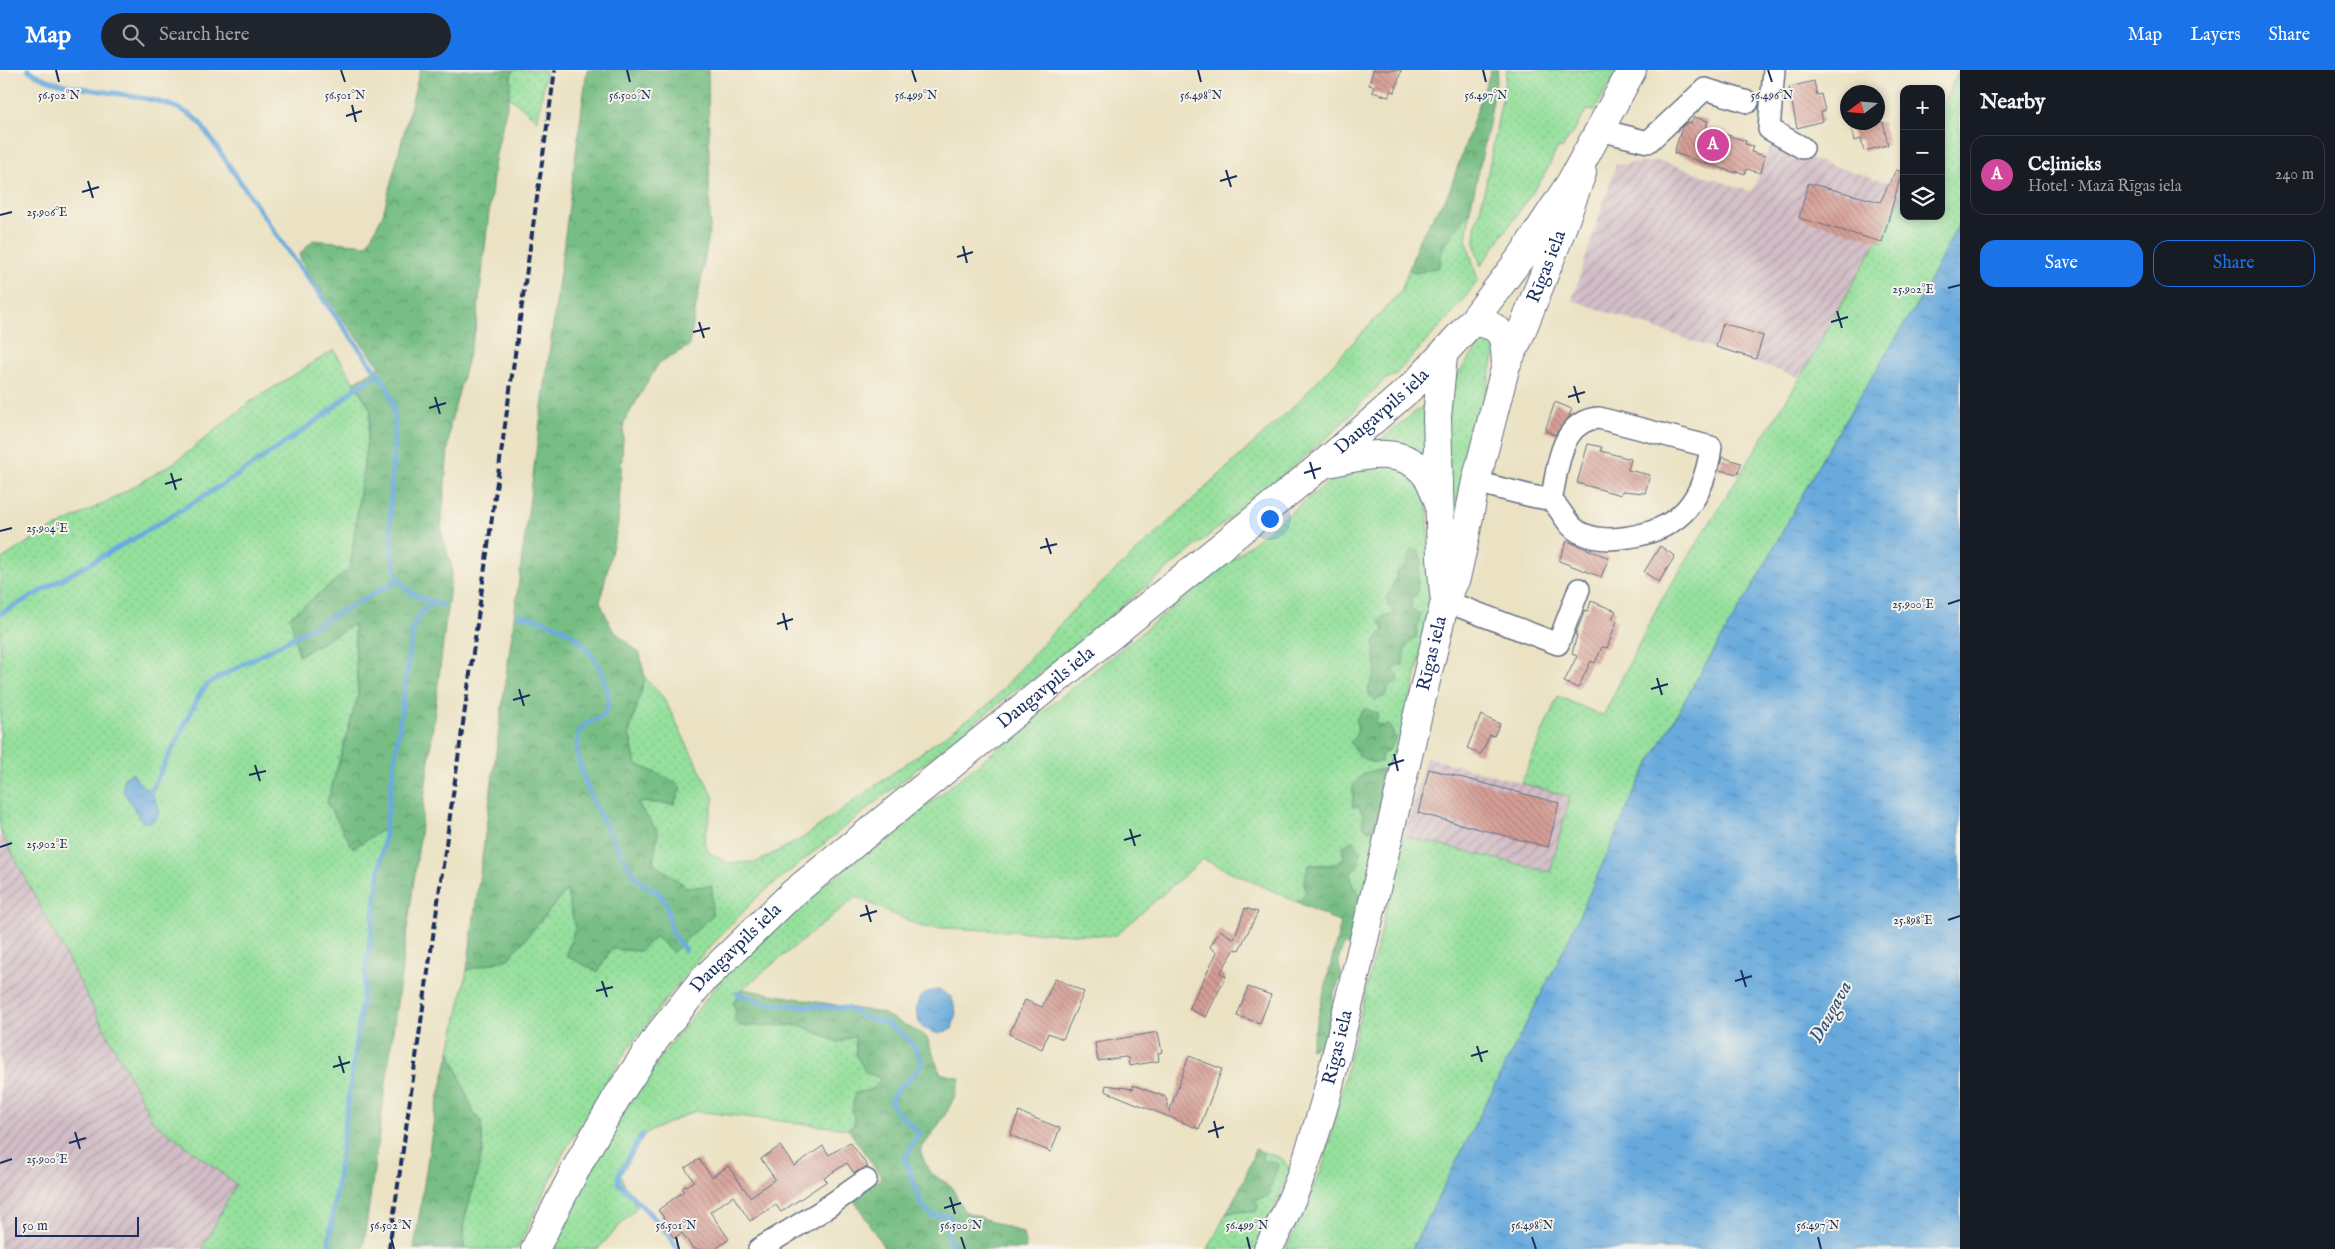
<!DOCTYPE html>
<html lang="en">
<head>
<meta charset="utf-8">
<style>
	body { margin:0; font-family:"IM FELL English",serif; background:#20242c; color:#f1f3f6 }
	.controls { position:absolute; right:15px; top:15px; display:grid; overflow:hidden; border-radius:10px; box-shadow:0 2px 8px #0003 }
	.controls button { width:45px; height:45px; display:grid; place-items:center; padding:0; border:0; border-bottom:1px solid #363941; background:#171b24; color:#f1f3f6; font:25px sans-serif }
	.compass { position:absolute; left:1840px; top:15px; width:45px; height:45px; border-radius:50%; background:#171b24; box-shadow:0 2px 8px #0003; rotate:254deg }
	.scale { position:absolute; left:15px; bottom:12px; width:124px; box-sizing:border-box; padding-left:5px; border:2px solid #1b2f5e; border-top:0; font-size:14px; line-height:18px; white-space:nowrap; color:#1b2f5e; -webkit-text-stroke:4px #f7f3e8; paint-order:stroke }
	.you { position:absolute; left:1269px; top:448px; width:18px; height:18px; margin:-12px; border:4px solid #fff; border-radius:50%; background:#1a73e8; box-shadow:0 0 0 8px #1a73e833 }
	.badge { display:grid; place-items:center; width:32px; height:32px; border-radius:50%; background:#1a73e8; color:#fff; font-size:16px; font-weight:700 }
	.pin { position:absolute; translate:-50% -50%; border:2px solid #fff; box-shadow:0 1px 5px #0006 }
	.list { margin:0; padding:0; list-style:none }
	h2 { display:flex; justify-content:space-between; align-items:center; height:65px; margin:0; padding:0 20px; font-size:21px }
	h2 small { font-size:16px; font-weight:400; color:#9ea1a6 }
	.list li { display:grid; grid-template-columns:32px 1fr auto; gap:15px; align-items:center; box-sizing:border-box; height:80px; margin:0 10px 10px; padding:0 10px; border:1px solid #363941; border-radius:15px }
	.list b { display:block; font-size:19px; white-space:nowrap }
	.list p { margin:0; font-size:16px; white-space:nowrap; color:#9ea1a6 }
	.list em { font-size:16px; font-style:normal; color:#9ea1a6 }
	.actions { display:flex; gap:10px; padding:15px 20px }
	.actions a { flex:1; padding:11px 0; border:1px solid #1a73e8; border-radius:15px; text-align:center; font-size:18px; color:#1a73e8 }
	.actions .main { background:#1a73e8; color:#fff }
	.icon { flex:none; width:28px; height:28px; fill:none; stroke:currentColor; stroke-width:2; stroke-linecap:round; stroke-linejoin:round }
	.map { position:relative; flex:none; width:1960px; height:1179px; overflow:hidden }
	header { display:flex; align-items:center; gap:30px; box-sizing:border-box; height:70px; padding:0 25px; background:#1a73e8; color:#fff }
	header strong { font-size:24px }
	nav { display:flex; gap:28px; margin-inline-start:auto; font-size:18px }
	.search { width:350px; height:45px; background:#20242c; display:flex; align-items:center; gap:12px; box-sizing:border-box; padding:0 18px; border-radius:28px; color:#9ea1a6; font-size:19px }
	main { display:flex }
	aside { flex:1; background:#171b24 }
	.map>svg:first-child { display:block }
</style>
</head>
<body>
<header>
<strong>Map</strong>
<div class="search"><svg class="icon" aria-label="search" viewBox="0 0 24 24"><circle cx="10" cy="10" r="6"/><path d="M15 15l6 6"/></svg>Search here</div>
<nav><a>Map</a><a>Layers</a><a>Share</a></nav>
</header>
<main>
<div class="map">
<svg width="1960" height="1179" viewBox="0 0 1960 1179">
	<defs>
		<pattern id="industrial-furrows" width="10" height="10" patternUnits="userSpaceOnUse" patternTransform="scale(1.25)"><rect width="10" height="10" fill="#d2bdc6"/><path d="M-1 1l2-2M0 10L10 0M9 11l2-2" fill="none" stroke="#aa9aa4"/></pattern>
		<pattern id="grass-dots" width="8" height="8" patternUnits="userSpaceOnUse" patternTransform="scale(1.25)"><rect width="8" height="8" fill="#94e09c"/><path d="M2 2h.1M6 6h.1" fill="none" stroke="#7fc089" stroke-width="1.8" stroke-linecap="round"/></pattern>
		<pattern id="forest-crowns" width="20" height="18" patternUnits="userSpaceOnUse" patternTransform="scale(1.25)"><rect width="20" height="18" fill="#77be84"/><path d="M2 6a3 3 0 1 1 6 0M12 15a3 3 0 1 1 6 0" fill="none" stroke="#619b6f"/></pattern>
		<pattern id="water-ripples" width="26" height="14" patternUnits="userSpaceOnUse" patternTransform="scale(1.25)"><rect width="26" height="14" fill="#69aadd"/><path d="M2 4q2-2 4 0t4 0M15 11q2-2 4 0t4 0" fill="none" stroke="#568bb6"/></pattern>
		<pattern id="building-back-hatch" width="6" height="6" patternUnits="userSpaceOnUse" patternTransform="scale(1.25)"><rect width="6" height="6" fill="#d59e95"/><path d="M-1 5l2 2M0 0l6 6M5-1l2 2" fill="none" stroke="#ac817d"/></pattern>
	</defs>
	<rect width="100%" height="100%" fill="#f7f3e8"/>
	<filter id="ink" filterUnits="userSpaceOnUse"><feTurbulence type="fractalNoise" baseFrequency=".02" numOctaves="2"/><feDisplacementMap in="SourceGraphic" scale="10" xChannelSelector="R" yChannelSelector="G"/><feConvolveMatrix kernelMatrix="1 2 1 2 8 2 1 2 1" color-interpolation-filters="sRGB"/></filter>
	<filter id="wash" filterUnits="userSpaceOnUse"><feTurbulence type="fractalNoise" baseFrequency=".0096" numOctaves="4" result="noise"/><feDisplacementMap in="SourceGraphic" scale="20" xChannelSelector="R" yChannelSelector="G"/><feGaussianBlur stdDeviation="1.12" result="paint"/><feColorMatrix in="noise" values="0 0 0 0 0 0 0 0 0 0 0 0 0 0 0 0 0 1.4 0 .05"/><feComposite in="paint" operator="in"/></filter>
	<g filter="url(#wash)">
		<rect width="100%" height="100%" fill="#ebe2c3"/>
		<path fill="url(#industrial-furrows)" d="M1770 77 1904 117V122L1800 308 1572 230 1616 95 1662 91 1752 122Z
			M1426 687 1571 726 1550 802 1404 766Z
			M0 760 153 1051 237 1114 202 1179H0Z"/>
		<path fill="url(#grass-dots)" stroke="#58887d" d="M512 0H546L538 50 509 27Z
			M1507 0H1618L1594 41 1587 40 1562 79 1558 77 1544 106 1481 196 1475 177V157L1481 137 1493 77Z
			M1959 0 1960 151 1922 226 1825 383 1757 509 1695 612 1639 712 1568 871 1412 1179H1286L1323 1096 1404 766 1550 802 1570 727 1521 713 1558 626 1603 646 1659 534 1800 308 1904 122V146H1941V39Z
			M1470 140 1466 169 1478 211 1449 247 1395 305 1384 310 1333 362 1308 384 1027 614 1022 615 756 828 692 896 628 978 565 1080 517 1179H464L463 1156 483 1080 481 1050 474 1044 450 981 467 900 508 889 567 820 575 858 566 886 611 879 640 881 686 817 653 792 658 762 636 732 674 734 676 712 636 694 629 663 645 608 663 627 714 728 704 770 708 782 728 793 757 792 801 769 989 634 1073 540 1294 336 1401 221 1409 199 1415 203 1439 197 1443 177Z
			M1489 270 1497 275 1452 461 1446 358 1454 309 1481 273Z
			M334 280 371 340 350 499 290 547 354 554 358 626 327 733 386 758 328 1179H202L236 1114 153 1051 0 760V490L36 467 114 428 177 391 250 332Z
			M1428 332 1429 398 1376 373Z
			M1387 390 1426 415 1432 519 1430 545 1391 715 1383 699 1364 703 1353 717V738L1358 735 1381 759 1363 826 1353 817 1350 804 1359 793 1360 778 1353 770C1340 798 1338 795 1309 795L1304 811 1306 823 1297 832 1203 789 1115 866 922 857 856 827 742 919 733 934 741 956 800 955 838 972 856 966 882 1008 873 1019 852 1039 855 1054 848 1059 695 1041 642 1065 619 1104 637 1137 598 1179H550L604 1073 634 1026 660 988 732 896 780 849 942 723 1346 398Z
			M1263 1082 1282 1088 1290 1100 1258 1179H1208L1226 1144 1238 1141 1256 1142 1255 1130 1264 1092 1262 1090Z"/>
		<path fill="url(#forest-crowns)" stroke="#497671" d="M420 0H512L509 27 495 89 476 257 450 355 441 462 452 498 418 781 363 1179H328L386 758 353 778 327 733 358 626 354 554 299 586 290 547 350 499 371 340 354 312 380 297 307 203 299 185 313 170 367 175 383 144Z
			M587 0H708L710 159 689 276 659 293 624 352 618 453 600 532 612 559 640 584 645 608 629 663 636 694 676 712 681 718 674 734 637 732 658 762 653 792 686 817 712 816V846L673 882 655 867 640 881 611 879 598 902 566 886 575 858 567 820 508 889 467 900Z
			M1491 0H1498L1489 54 1470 140 1443 177 1439 197 1415 203 1409 199 1419 169 1449 122Z
			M1412 480 1418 481 1422 490 1419 500 1417 524 1410 530 1412 534 1410 538 1420 544 1416 567C1405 573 1403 582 1403 595L1396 596 1394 602 1398 605 1399 612 1391 614 1385 626 1375 631C1362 622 1372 613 1375 603 1379 591 1367 569 1383 562L1384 558 1379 552 1383 546 1395 545 1393 539 1388 537 1386 527 1392 519 1397 502 1406 495Z
			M1364 639 1378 643 1376 652 1378 656 1389 655 1396 669 1389 680 1382 684 1381 692C1364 695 1358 685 1350 672 1359 663 1358 660 1356 649Z
			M1383 699C1398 713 1385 741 1381 759L1368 760 1363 756V745L1358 735 1353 738V716L1364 703Z
			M1353 770 1360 778 1359 793 1350 804 1353 817 1363 826 1352 878 1345 874C1338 886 1337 893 1342 905L1333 925V948L1325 974 1310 979 1341 853 1297 832 1306 823 1304 811 1309 795H1336L1344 789 1342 777Z
			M742 919 882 943 922 964 927 968 940 1003 960 1008C955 1036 935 1059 920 1081L929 1102 951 1116 964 1141 1023 1163 1026 1179H885L852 1127 882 1108 848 1059 855 1054 852 1039 855 1023 873 1019 881 1008 866 1003 856 985 855 966 838 972 800 955 740 956 734 949 737 941 733 934Z
			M450 981 474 1044 481 1050 483 1080 463 1156 464 1179H414L435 1042Z
			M1255 1079 1263 1082 1262 1090 1264 1092 1267 1090 1278 1094 1269 1125 1256 1130 1258 1136 1256 1142 1238 1141 1226 1144 1245 1108Z"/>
		<path fill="url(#water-ripples)" stroke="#426c9e" d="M1960 151V1179H1412L1568 871 1639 712 1695 612 1757 509 1825 383 1922 226Z
			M132 703 141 715 151 721 159 738 158 746 152 752H143L140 749 123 720 124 708Z
			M940 920 952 928 956 942 952 959 938 964 923 958C910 942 917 919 940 920Z"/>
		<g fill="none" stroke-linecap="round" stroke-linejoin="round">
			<path stroke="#69aadd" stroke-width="5" d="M28 0C70 29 165 16 200 53L285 177 387 316 392 331 395 348C394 384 383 481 399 508 408 525 425 531 443 535
				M0 544 135 468 238 405 325 345 354 319 380 304
				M520 545C537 549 555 553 570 563 591 578 613 611 607 638 604 650 592 649 584 656 571 667 580 697 585 710 590 730 628 800 642 813 649 819 658 820 663 828 669 837 668 851 672 861 674 868 681 874 685 880
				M151 721 201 622 209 613 399 510
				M737 923C772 940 809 935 846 938 852 939 857 944 863 947 870 949 878 950 885 953 902 962 918 975 922 994 913 1009 896 1015 891 1031L895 1040 919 1063 905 1088 921 1134 933 1146 948 1145 952 1150 947 1164 955 1179
				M642 1065 619 1104 618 1112 662 1156 678 1179
				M328 1179 413 557 422 541 433 533"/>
		</g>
		<g id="blocks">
			<path fill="url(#building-back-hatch)" d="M1373 0H1401L1395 22 1390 21 1389 27 1372 22 1374 16 1369 15Z
				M1814 11 1817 25 1821 24 1825 41 1821 42 1823 51 1797 58 1789 17Z
				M1694 47 1708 51 1706 58 1746 71 1745 74 1753 76 1751 82 1765 86 1761 103 1747 99 1745 104 1736 101V103L1674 83 1682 57 1688 52 1691 53Z
				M1856 52H1883L1888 75 1864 81 1861 69 1854 71 1851 56 1857 55Z
				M1896 100 1902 102 1882 172 1799 148 1808 113 1880 132Z
				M1723 253 1763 266 1756 289 1716 277Z
				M1555 332 1572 339 1569 347 1555 365 1545 361Z
				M1588 374 1602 377 1601 381 1631 389 1628 400 1650 405 1645 423 1622 421 1621 425 1577 413Z
				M1722 387 1741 393 1738 404 1719 400Z
				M1567 471 1609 488 1601 507 1559 491Z
				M1660 476 1675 486 1659 512 1644 502Z
				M1591 531 1616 541 1612 549 1617 551 1607 578 1602 577 1595 593 1591 591 1578 618 1564 612 1577 586 1572 584 1577 565H1575L1585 540 1588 541Z
				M1481 645 1500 654 1494 666 1490 665 1481 684 1467 678Z
				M1429 699 1559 733 1548 777 1418 743Z
				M1245 838 1258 842 1239 880 1235 879 1220 903 1226 906 1206 947 1189 939 1217 882 1210 877 1220 860 1234 869Z
				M1055 908 1084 922 1063 969 1048 963 1042 979 1009 964 1025 930 1042 937Z
				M1248 917 1271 925 1260 953 1237 946Z
				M1158 962 1162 982 1158 983 1159 991 1129 996 1128 988 1125 987 1098 991 1095 973Z
				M1189 986 1222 999 1199 1059 1105 1021 1106 1015 1133 1019V1015L1166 1027 1169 1042Z
				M1019 1042 1060 1058 1051 1082 1010 1065Z
				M850 1072 868 1097 854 1103 847 1093 824 1108 827 1111 781 1142 776 1135 750 1151 733 1126 710 1142 729 1169 716 1179H693L682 1163 674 1168 665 1155 668 1153 658 1140 684 1121 682 1118 694 1111 685 1098 699 1089 712 1107 728 1096 750 1127 775 1109 761 1089 780 1076 794 1096 823 1076 829 1085Z"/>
		</g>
	</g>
	<g filter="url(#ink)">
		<use href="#blocks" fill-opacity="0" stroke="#646e81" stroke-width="1"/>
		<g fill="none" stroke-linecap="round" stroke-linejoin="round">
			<g stroke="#646e81" stroke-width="24">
				<path id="minor" d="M1774 0 1769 59 1803 78
					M1600 60 1648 72 1705 19 1748 32
					M1476 411C1494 418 1513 421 1531 426 1537 427 1545 428 1550 430 1561 436 1565 456 1581 463 1596 470 1613 470 1629 467 1682 459 1704 428 1711 377L1599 348C1559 350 1558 400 1551 431
					M1445 531 1558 574 1579 519
					M759 1179 820 1142 866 1110"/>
			</g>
			<g stroke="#646e81" stroke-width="30">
				<g id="major">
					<path d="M1472 252C1503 254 1505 266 1506 295"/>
					<path d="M1443 286 1437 347 1441 488 1444 524"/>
					<path d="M1323 394C1356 388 1402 372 1426 405 1432 412 1434 422 1438 430"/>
					<path id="s1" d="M1268 1179C1294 1131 1311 1080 1326 1028L1445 531 1456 508 1463 477 1476 411 1506 295 1518 270 1557 172 1582 103"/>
				</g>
			</g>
			<g stroke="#646e81" stroke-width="30">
				<g id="highway">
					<path id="s2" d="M535 1179 580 1091 617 1027 657 967 701 912 792 824 1323 394 1416 313 1472 252 1522 186 1571 112 1632 0"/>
				</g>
			</g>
			<use href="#minor" stroke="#fff" stroke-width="21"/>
			<use href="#major" stroke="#fff" stroke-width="28"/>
			<use href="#highway" stroke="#fff" stroke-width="28"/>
			<path stroke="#1b2f5e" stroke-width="4" stroke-dasharray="8 4" stroke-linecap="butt" d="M389 1179 555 0"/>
		</g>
	</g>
	<path fill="none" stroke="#1b2f5e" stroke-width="2" d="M56 0 59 12M341 0 345 12M627 0 630 12M912 0 916 12M1198 0 1201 12M1483 0 1486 12M1768 0 1772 12M352 35 356 52M346 46 362 41M1226 100 1231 117M88 111 93 128M1220 111 1237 106M82 122 99 117M0 145 12 142M963 176 967 193M957 187 973 182M1948 218 1960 215M1837 241 1842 258M699 252 704 268M1831 252 1848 247M693 262 710 258M1574 316 1579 333M435 327 440 344M1568 327 1585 322M429 338 446 333M1310 392 1315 409M171 403 176 420M1304 403 1321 398M165 414 182 409M0 461 12 458M1046 468 1051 484M1040 478 1057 474M1948 534 1960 530M783 543 787 560M777 554 793 549M1657 608 1662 625M519 619 524 636M1651 619 1668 614M513 630 530 625M1394 684 1398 701M255 695 260 711M1388 695 1404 690M249 705 266 701M1130 759 1135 776M1124 770 1141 765M0 777 12 773M866 835 871 852M860 846 877 841M1948 850 1960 846M1741 900 1746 917M602 911 607 927M1735 911 1752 906M596 921 613 917M1477 976 1482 992M339 986 344 1003M1471 986 1488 981M333 997 350 992M1214 1051 1218 1068M75 1062 80 1079M1208 1062 1224 1057M69 1073 86 1068M0 1093 12 1089M950 1127 955 1144M944 1138 961 1133M391 1167 394 1179M676 1167 679 1179M961 1167 965 1179M1247 1167 1250 1179M1532 1167 1536 1179M1818 1167 1821 1179"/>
	<g text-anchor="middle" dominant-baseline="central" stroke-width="4" stroke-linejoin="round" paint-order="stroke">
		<g font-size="19" fill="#1b2f5e" stroke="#f7f3e8">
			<text stroke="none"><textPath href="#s1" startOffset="1024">Rīgas iela</textPath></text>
			<text stroke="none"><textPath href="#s2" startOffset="1204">Daugavpils iela</textPath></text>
			<text stroke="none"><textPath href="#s1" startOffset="619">Rīgas iela</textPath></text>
			<text stroke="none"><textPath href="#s2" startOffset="769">Daugavpils iela</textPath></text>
			<text stroke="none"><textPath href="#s2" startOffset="364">Daugavpils iela</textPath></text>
			<text stroke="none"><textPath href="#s1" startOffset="214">Rīgas iela</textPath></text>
		</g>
		<g font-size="20" font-style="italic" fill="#325484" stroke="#f7f3e8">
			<text transform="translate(1831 942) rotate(-61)">Daugava</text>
		</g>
	</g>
	<g font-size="12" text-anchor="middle" fill="#1b2f5e" stroke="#f7f3e8" stroke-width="4" stroke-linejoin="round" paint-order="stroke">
		<text x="59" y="29">56.502°N</text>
		<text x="345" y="29">56.501°N</text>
		<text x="630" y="29">56.500°N</text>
		<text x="916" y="29">56.499°N</text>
		<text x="1201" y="29">56.498°N</text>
		<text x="1486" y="29">56.497°N</text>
		<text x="1772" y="29">56.496°N</text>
		<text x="47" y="146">25.906°E</text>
		<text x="1913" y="223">25.902°E</text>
		<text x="47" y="462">25.904°E</text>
		<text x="1913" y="538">25.900°E</text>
		<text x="47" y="778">25.902°E</text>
		<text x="1913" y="854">25.898°E</text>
		<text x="47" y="1093">25.900°E</text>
		<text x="391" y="1159">56.502°N</text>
		<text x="676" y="1159">56.501°N</text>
		<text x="961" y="1159">56.500°N</text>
		<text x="1247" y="1159">56.499°N</text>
		<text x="1532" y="1159">56.498°N</text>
		<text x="1818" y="1159">56.497°N</text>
	</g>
</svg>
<div class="controls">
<button>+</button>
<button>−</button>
<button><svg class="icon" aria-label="layers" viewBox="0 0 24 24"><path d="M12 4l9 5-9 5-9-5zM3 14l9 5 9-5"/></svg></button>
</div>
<svg class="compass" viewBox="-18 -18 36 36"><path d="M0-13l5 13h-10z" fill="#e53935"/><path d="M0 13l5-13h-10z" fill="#9ea1a6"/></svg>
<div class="scale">50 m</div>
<div class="you"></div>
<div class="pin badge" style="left:1713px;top:75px;background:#d1479c">A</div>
</div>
<aside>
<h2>Nearby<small></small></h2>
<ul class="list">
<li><span class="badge" style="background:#d1479c">A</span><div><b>Ceļinieks</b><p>Hotel · Mazā Rīgas iela</p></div><em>240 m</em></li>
</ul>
<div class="actions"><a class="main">Save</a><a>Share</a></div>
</aside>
</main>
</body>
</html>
